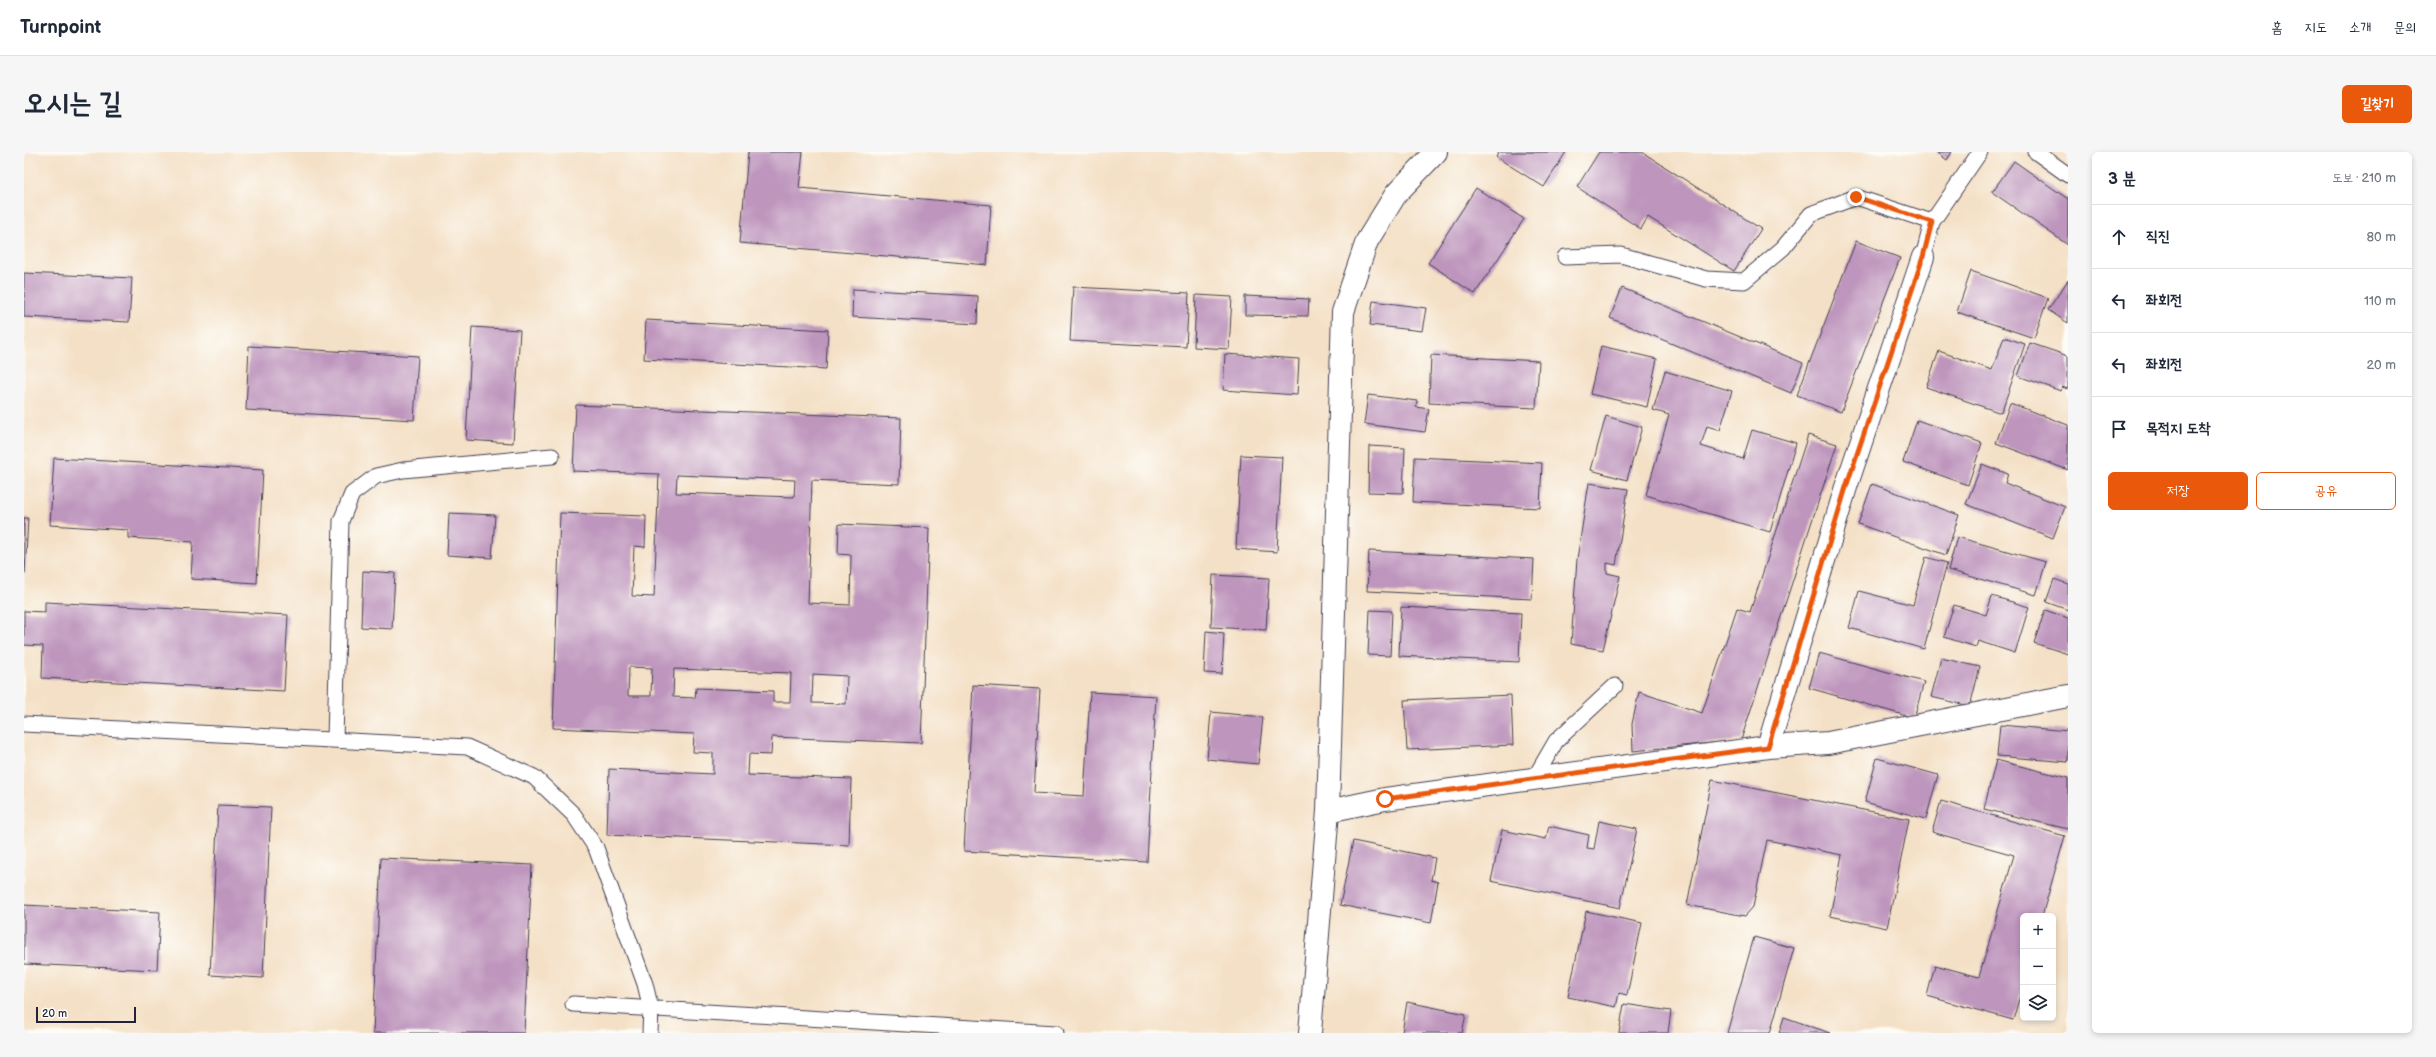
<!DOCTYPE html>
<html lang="ko">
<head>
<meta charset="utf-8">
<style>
	body { margin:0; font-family:"Balsamiq Sans","Poor Story",sans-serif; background:#f6f6f7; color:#1f2937 }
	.controls { position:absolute; right:12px; bottom:12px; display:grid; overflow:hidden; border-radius:6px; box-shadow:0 2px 6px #0003 }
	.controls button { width:36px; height:36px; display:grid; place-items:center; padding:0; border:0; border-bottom:1px solid #e0e1e3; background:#fff; color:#1f2937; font:20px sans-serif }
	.scale { position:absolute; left:12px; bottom:10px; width:100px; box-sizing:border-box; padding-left:4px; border:2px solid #22223b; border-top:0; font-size:11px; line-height:14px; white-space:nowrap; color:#22223b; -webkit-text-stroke:3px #fdfcf7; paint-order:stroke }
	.stop { position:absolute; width:12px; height:12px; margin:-9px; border:3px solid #ea580c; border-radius:50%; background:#fff }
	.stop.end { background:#ea580c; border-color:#fff; box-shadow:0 1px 4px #0008 }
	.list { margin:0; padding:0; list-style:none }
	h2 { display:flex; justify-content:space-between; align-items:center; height:52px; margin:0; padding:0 16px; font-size:17px }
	h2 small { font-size:13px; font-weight:400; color:#747a83 }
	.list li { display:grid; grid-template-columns:26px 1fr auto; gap:12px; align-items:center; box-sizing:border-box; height:64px; padding:0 16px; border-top:1px solid #e0e1e3 }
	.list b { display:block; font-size:15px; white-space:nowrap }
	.list em { font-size:13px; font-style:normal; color:#747a83 }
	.actions { display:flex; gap:8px; padding:12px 16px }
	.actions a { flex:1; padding:9px 0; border:1px solid #ea580c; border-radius:6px; text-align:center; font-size:14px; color:#ea580c }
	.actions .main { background:#ea580c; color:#fff }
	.icon { flex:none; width:22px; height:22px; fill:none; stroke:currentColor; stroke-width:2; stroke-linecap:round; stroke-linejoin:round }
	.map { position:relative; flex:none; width:2044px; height:881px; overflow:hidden; border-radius:6px }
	header { display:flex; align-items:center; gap:24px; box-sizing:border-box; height:56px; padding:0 20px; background:#fff; border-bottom:1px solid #e0e1e3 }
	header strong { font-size:19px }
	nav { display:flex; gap:22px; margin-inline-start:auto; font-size:14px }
	.intro { display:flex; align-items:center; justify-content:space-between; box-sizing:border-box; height:96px; padding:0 24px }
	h1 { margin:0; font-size:28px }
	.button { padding:10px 18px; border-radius:6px; background:#ea580c; color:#fff; font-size:14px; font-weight:700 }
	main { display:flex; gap:24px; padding:0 24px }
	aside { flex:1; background:#fff; border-radius:6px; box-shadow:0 2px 6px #0003 }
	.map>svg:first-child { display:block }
</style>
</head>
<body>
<header>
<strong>Turnpoint</strong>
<nav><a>홈</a><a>지도</a><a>소개</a><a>문의</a></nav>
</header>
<div class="intro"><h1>오시는 길</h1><a class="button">길찾기</a></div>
<main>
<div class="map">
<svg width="2044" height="881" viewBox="0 0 2044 881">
	<rect width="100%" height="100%" fill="#fdfcf7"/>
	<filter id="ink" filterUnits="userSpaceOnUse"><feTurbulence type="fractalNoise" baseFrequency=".025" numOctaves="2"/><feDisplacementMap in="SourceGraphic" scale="8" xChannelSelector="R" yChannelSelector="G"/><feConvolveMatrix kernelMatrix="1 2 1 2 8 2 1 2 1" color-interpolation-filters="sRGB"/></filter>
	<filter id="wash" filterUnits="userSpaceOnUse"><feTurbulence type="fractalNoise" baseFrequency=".012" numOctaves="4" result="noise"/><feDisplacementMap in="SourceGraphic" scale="16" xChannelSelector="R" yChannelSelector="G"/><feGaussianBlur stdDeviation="0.9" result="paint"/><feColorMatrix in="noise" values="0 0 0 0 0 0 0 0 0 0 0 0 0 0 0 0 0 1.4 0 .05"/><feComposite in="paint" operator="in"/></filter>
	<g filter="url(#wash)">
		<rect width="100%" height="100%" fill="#f4e0c6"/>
		<g id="blocks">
			<path fill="#be95bd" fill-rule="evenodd" d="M724 0H779L775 36 967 53 963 113 716 91Z
				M1475 0H1542L1520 35 1472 5Z
				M1575 0H1618L1737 77 1710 119 1624 65 1617 77 1553 35Z
				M1912 0H1928L1923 8Z
				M1990 9 2044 47V93L1968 40Z
				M1452 36 1500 67 1451 142 1404 111Z
				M1832 89 1876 106 1817 260 1773 243Z
				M1947 119 2024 146 2010 186 1933 160Z
				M0 121 108 126 105 170 0 165Z
				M2044 128V171L2024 158Z
				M1049 135 1165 141 1162 195 1046 189Z
				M1598 136 1779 211 1767 241 1586 166Z
				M829 137 954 144 953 172 828 165Z
				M1172 143 1208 145 1205 197 1170 195Z
				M1221 144 1285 147 1284 164 1221 163Z
				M1349 149 1402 156 1398 179 1346 173Z
				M622 168 804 178 802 217 620 207Z
				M448 175 496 178 489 291 442 288Z
				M1980 185 2001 192 1977 261 1902 235 1915 199 1968 218Z
				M2006 191 2044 204V237L2038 235 2037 239 1994 224Z
				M225 194 394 204 390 268 222 258Z
				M1577 194 1633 207 1623 255 1566 242Z
				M1201 202 1275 207 1273 243 1199 238Z
				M1407 203 1515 209 1512 256 1405 251Z
				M1641 219 1708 239 1696 278 1683 274 1677 294 1719 307 1728 278 1772 291 1746 380 1622 343 1645 263 1629 258Z
				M1344 243 1393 249 1392 255 1405 257 1401 280 1340 272Z
				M1986 251 2044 273V318L1972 291Z
				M552 253 877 266 875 332 788 328 784 451 826 453 827 403 814 402 815 372 905 376 897 591 748 585 747 603 725 602 724 623 827 627 825 693 583 683 585 617 689 622V601L669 600 670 582 529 576 536 361 622 364 621 395 610 394 608 444 630 445 635 322 549 319ZM653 323 771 328 770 345 652 341ZM605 515 628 516 627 544H604ZM650 517 767 521 766 550H749V539L672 536 671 546 649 545ZM789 522 823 524 822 552 788 551Z
				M1582 264 1618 275 1603 328 1567 318Z
				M1893 268 1958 291 1944 333 1879 310Z
				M1784 283 1813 292 1717 588 1609 599 1608 572 1615 540 1678 561 1713 456 1726 460Z
				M1345 294 1381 296 1379 341 1344 340Z
				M1217 303 1258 305 1253 400 1212 397Z
				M1391 305 1518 311 1516 356 1389 350Z
				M30 306 239 318 233 431 167 427 169 390 104 386V378L26 373Z
				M1958 312 1984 322 1981 331 2041 355 2029 386 1942 352Z
				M1565 331 1604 337 1592 413 1583 411V421L1596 424 1579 498 1547 492 1553 407Z
				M1848 332 1935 363 1922 403 1834 372Z
				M425 361 471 363 468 406 423 403Z
				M0 366H4L1 421H0Z
				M1933 385 2022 410 2012 443 1924 418Z
				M1345 399 1510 407 1508 447 1343 439Z
				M1902 405 1923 411 1900 497 1825 476 1835 439 1889 453Z
				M339 419 371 421 368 477 337 475Z
				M1189 423 1245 426 1242 478 1187 475Z
				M2030 427 2044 432V458L2022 450Z
				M1968 444 2005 455 1991 501 1954 489 1952 495 1920 485 1930 453 1962 463Z
				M21 450 264 463 260 539 18 526 19 494 0 493V459L21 460Z
				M1377 455 1497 461 1495 510 1375 504Z
				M1346 458 1368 459 1366 504 1344 503Z
				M2021 458 2044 466V502L2010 491Z
				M1182 479 1200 481 1198 522 1180 521Z
				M1795 501 1900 530 1890 566 1785 536Z
				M1917 506 1956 515 1946 554 1907 545Z
				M949 533 1016 537 1010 641 1060 644 1066 540 1132 544 1123 710 940 699Z
				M1487 543 1489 593 1383 598 1380 548Z
				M1187 560 1239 565 1234 612 1183 607Z
				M1976 573 2044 579V610L1973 604Z
				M1853 606 1914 623 1902 667 1841 650Z
				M1972 608 2044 626V677L1960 657Z
				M1688 628 1885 667 1863 776 1806 764 1818 703 1743 688 1729 755 1721 764 1663 753Z
				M1917 649 2041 684 2018 764H1999V833L1989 868 1903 844 1911 813 1955 825 1990 703 1908 680Z
				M194 653 247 655 239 826 186 823Z
				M1575 669 1613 677 1596 756 1467 729 1478 678 1522 687 1525 674 1565 683 1563 696 1570 697Z
				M1329 689 1411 706 1407 728 1414 730 1407 771 1316 753Z
				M357 706 508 713 500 881H349Z
				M0 753 136 760 133 818 0 812Z
				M1562 759 1618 771 1603 843 1595 841 1592 855 1544 845Z
				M1730 785 1770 796 1746 881H1703Z
				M1383 850 1442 862 1438 881H1378Z
				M1600 852 1647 859 1644 881H1595Z
				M1760 865 1806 881H1755Z"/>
		</g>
	</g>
	<g filter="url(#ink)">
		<use href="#blocks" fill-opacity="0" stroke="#423e50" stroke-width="1"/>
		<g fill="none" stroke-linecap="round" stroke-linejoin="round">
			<g stroke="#423e50" stroke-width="17">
				<path id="service" d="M2012 0 2044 23
					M1908 70 1956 0
					M1541 105 1597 103 1682 127 1720 129 1759 96 1787 62 1832 45 1908 70 1899 105
					M0 572 443 595 510 625 550 663 572 696 621 832 627 857 626 881
					M311 587 317 369 328 342 352 324 379 318 528 304
					M1510 627 1532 589 1591 534
					M549 852 1032 881"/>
			</g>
			<g stroke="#423e50" stroke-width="24">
				<path id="minor" d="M1744 595 1822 335 1899 105
					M1304 659 1361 647 1744 595 1804 591 2044 544
					M1286 881 1304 659 1319 160 1343 89 1372 42 1412 0"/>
			</g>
			<use href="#service" stroke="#fff" stroke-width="15"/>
			<use href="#minor" stroke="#fff" stroke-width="22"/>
		</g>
	</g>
	<g fill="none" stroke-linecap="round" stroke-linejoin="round" filter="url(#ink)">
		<path stroke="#ea580c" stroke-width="5" d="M1361 647 1744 595 1822 335 1899 105 1908 70 1832 45"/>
	</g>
</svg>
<div class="controls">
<button>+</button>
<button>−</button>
<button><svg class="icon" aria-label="layers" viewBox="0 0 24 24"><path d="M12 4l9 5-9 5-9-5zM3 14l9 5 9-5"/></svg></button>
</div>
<div class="scale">20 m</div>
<div class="stop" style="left:1361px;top:647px"></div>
<div class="stop end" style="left:1832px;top:45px"></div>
</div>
<aside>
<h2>3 분<small>도보 · 210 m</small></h2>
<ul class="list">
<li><svg class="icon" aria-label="ahead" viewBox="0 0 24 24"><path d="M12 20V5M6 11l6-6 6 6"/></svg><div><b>직진</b></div><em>80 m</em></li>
<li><svg class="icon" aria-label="left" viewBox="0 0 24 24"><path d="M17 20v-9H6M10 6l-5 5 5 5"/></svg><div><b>좌회전</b></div><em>110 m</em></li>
<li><svg class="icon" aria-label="left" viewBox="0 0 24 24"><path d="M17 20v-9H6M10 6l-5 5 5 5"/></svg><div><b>좌회전</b></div><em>20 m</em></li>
<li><svg class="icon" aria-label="arrive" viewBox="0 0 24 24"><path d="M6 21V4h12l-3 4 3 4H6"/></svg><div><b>목적지 도착</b></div></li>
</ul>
<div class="actions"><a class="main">저장</a><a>공유</a></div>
</aside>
</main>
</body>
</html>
